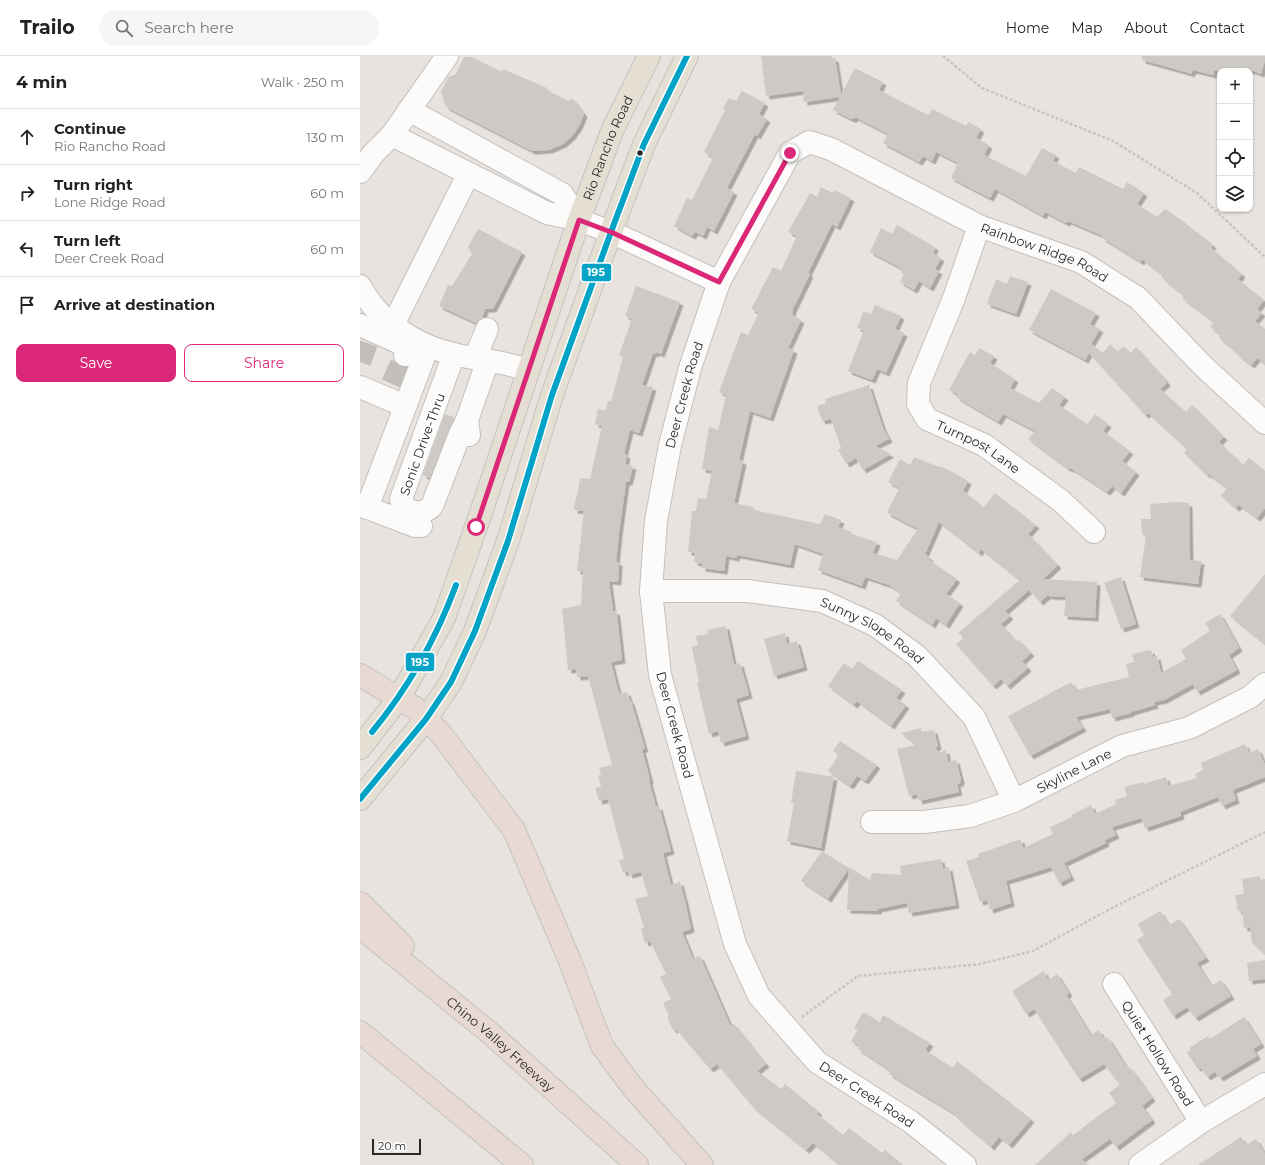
<!DOCTYPE html>
<html lang="en">
<head>
<meta charset="utf-8">
<style>
	body { margin:0; font-family:Montserrat,sans-serif; background:#f6f6f6; color:#222 }
	.controls { position:absolute; right:12px; top:12px; display:grid; overflow:hidden; border-radius:8px; box-shadow:0 1px 3px #0004 }
	.controls button { width:36px; height:36px; display:grid; place-items:center; padding:0; border:0; border-bottom:1px solid #e0e0e0; background:#fff; color:#222; font:20px sans-serif }
	.scale { position:absolute; left:12px; bottom:10px; width:49px; box-sizing:border-box; padding-left:4px; border:2px solid #292929; border-top:0; font-size:11px; line-height:14px; white-space:nowrap; color:#292929; -webkit-text-stroke:3px #fff; paint-order:stroke }
	.stop { position:absolute; width:12px; height:12px; margin:-9px; border:3px solid #db2777; border-radius:50%; background:#fff }
	.stop.end { background:#db2777; border-color:#fff; box-shadow:0 1px 4px #0008 }
	.list { margin:0; padding:0; list-style:none }
	h2 { display:flex; justify-content:space-between; align-items:center; height:52px; margin:0; padding:0 16px; font-size:17px }
	h2 small { font-size:13px; font-weight:400; color:#767676 }
	.list li { display:grid; grid-template-columns:26px 1fr auto; gap:12px; align-items:center; box-sizing:border-box; height:56px; padding:0 16px; border-top:1px solid #e0e0e0 }
	.list b { display:block; font-size:15px; white-space:nowrap }
	.list p { margin:0; font-size:13px; white-space:nowrap; color:#767676 }
	.list em { font-size:13px; font-style:normal; color:#767676 }
	.actions { display:flex; gap:8px; padding:12px 16px }
	.actions a { flex:1; padding:9px 0; border:1px solid #db2777; border-radius:8px; text-align:center; font-size:14px; color:#db2777 }
	.actions .main { background:#db2777; color:#fff }
	.icon { flex:none; width:22px; height:22px; fill:none; stroke:currentColor; stroke-width:2; stroke-linecap:round; stroke-linejoin:round }
	.map { position:relative; flex:none; width:905px; height:1109px; overflow:hidden }
	header { display:flex; align-items:center; gap:24px; box-sizing:border-box; height:56px; padding:0 20px; background:#fff; border-bottom:1px solid #e0e0e0 }
	header strong { font-size:19px }
	nav { display:flex; gap:22px; margin-inline-start:auto; font-size:14px }
	.search { width:280px; height:36px; background:#f6f6f6; display:flex; align-items:center; gap:10px; box-sizing:border-box; padding:0 14px; border-radius:22px; color:#767676; font-size:15px }
	main { display:flex }
	aside { flex:1; background:#fff }
	.map>svg:first-child { display:block }
</style>
</head>
<body>
<header>
<strong>Trailo</strong>
<div class="search"><svg class="icon" aria-label="search" viewBox="0 0 24 24"><circle cx="10" cy="10" r="6"/><path d="M15 15l6 6"/></svg>Search here</div>
<nav><a>Home</a><a>Map</a><a>About</a><a>Contact</a></nav>
</header>
<main>
<aside>
<h2>4 min<small>Walk · 250 m</small></h2>
<ul class="list">
<li><svg class="icon" aria-label="ahead" viewBox="0 0 24 24"><path d="M12 20V5M6 11l6-6 6 6"/></svg><div><b>Continue</b><p>Rio Rancho Road</p></div><em>130 m</em></li>
<li><svg class="icon" aria-label="right" viewBox="0 0 24 24"><path d="M7 20v-9h11M14 6l5 5-5 5"/></svg><div><b>Turn right</b><p>Lone Ridge Road</p></div><em>60 m</em></li>
<li><svg class="icon" aria-label="left" viewBox="0 0 24 24"><path d="M17 20v-9H6M10 6l-5 5 5 5"/></svg><div><b>Turn left</b><p>Deer Creek Road</p></div><em>60 m</em></li>
<li><svg class="icon" aria-label="arrive" viewBox="0 0 24 24"><path d="M6 21V4h12l-3 4 3 4H6"/></svg><div><b>Arrive at destination</b></div></li>
</ul>
<div class="actions"><a class="main">Save</a><a>Share</a></div>
</aside>
<div class="map">
<svg width="905" height="1109" viewBox="0 0 905 1109">
	<defs>
		<filter id="shadow"><feDropShadow dx="3.5" dy="3.5" stdDeviation="0" flood-color="#0004"/></filter>
	</defs>
	<rect width="100%" height="100%" fill="#e8e3de"/>
	<path fill="#cdc9c5" filter="url(#shadow)" d="M401 0H472V2H475L481 39 495 12 523 26 519 34 562 56 569 59 572 53 606 70 608 66 621 73 616 82 629 89 624 99 666 120 682 92 696 99 693 105 716 117 719 111 763 133 767 126 784 137 777 148 797 161 805 153 820 163 853 189 851 192 882 218 878 223 904 244 897 253 902 257 895 265 905 273V308L897 302 891 309 878 299 879 298 859 282 861 279 850 271 854 266 822 242 824 240 801 221 803 219 782 203 781 206 742 182 743 180 708 165 706 167 685 156 683 160 635 133 630 142 618 136 591 122 598 107 576 96 572 105 563 100 559 106 544 98 523 87 528 78 495 61 494 63H491L473 54 480 41 444 46 443 35 406 40Z
		M782 0H905V4L901 18 893 15H854L853 19 833 14 831 18 829 17 782 4Z
		M104 1H112L142 16 143 13 187 32 186 34 209 45 212 42 224 58 219 70 212 80 203 88 189 94 172 95 86 51 81 36 88 21 96 18Z
		M382 35 405 47 399 58 407 63 397 80 395 78 367 132 374 136 354 175 347 171 343 180 335 176 332 180 314 170 327 142 332 144 353 102 344 96 365 54 363 52 369 42 376 45Z
		M461 131 473 137 474 134 491 142 477 171 472 168 448 217 450 218 433 253 432 259 441 264 428 292 434 294 410 362 390 355 379 404 383 405 374 447 393 451V454L460 468 465 458 481 464 478 471 492 476 491 478 517 486 513 497 537 504 558 473 527 457 539 432 528 426 540 403 550 409 554 401 579 411 580 410 596 418 608 425 603 435 624 451 635 437 676 469 668 478 698 509 683 523 737 526 735 562 704 560 706 541 689 540 688 539 680 546 669 534 645 555 650 560 641 568 657 586 659 584 671 597 662 605 668 612 647 630 641 623 633 630 596 588 605 581 598 577 660 524 621 493 619 497 579 466 565 498 570 502 569 504 597 523 586 538 600 547 586 569 576 562 572 569 536 545 541 537 529 529 505 521 502 530 458 514 463 498 435 488 430 509 377 499 376 502 366 500 364 515 342 512V508L334 506 335 497 328 496 332 455H336L338 442 346 443 352 415 342 413 349 371 358 374 366 339 359 336 381 276 388 279 399 257 391 253 399 238 413 211 421 215 437 180 428 176 450 137 457 141Z
		M537 169 575 191 573 197 581 202 575 213 579 215 570 232 559 225 554 234 540 226 544 218 541 217 543 213 510 196 521 172 532 178Z
		M118 173 162 196 133 253H125L122 262 116 267 79 250 88 229 92 230 112 198 108 191Z
		M650 220 668 226 656 258 627 248 636 223 647 228Z
		M276 230 320 246 301 298 296 296V298L293 297 282 329 293 331 279 377 270 374 264 398 267 399 265 408 273 410 269 426H266L259 477 256 506H259L258 526 249 525 253 555H256L257 559 262 604 251 606 259 638 267 636 270 645H271L285 693H282L290 724 289 725 296 751 299 750 311 795 303 797 311 829 320 826 325 845 331 873 322 876 333 903 340 900 371 971 374 968 406 1008 397 1015 421 1033 425 1028 459 1056 457 1058 483 1079 489 1072 522 1097 525 1094 543 1109H480L453 1087 446 1094 393 1051 357 1008 350 1013 316 973 313 974 307 961 309 960 303 947 311 943 300 921 306 918 290 885 285 887 281 873 284 872 275 843 288 840 281 816 269 819 268 815 263 817 259 804 264 803 248 743 239 745 235 732 241 731 238 720 241 719 239 712 252 709 228 620 217 621 216 613 208 614 202 553 221 549 223 515H217L224 455 214 454 216 440H217L220 422 230 423 242 370 235 368 238 353 245 355 248 345 251 346 263 301 259 299 272 263 265 260Z
		M691 233 736 257 730 268 740 273 731 288 743 297 750 288 757 296 764 290 770 297 776 291 804 322 807 327 800 333 826 356 832 349 864 381 859 386 883 409 889 402 905 415V452L897 462 879 449 876 452 861 440 867 432 848 418 847 419 824 397 827 393 788 357 785 359 729 297 725 304 669 274Z
		M515 249 541 260 535 273 544 277 526 317 517 313 512 324 488 315 504 274 497 272 504 255 511 258Z
		M619 292 634 300 630 307 655 323 650 332 679 347 692 332 705 341 699 349 727 368 735 358 748 368 743 375 770 395 762 405 776 416 761 437 752 430 747 436 712 413 707 412 668 383 675 375 643 358 638 366 596 341 598 338 589 334 610 296 615 299Z
		M509 329 523 372 529 383 515 390 531 398 503 414 496 402 486 408 478 394 481 392 471 363 462 365 457 350 466 347 465 343Z
		M85 358 94 361 70 422 63 419Z
		M818 446 829 447 830 504 841 505 838 528 780 521 786 479H782L781 463H791L790 448Z
		M905 518V588L870 560Z
		M761 521 776 568 761 573 744 527Z
		M860 558 879 592 869 599 877 614 837 636 833 628 804 644 794 646 795 649 771 656V657L752 662 750 653 716 661 723 672 670 700 648 660 711 626 716 634 769 621 766 608 774 606 772 598 791 594 793 601 797 600 801 617 826 603 821 594 850 575 845 567Z
		M366 570 374 609 380 607 389 639 376 643 386 680 361 687 358 675 349 678 337 627H339L332 591 338 589 336 580 348 578 347 574Z
		M425 577 427 588 437 585 444 611 414 620 404 583Z
		M498 605 542 634 536 642 546 649 531 670 497 645 494 649 468 630 484 607 492 613Z
		M561 672 562 676 574 674 578 690 575 692 579 697 586 694 588 706 596 704 601 724 600 727 597 728 599 736 559 745 557 738 549 740 537 693 557 689 541 677Z
		M480 685 517 709 505 725 497 720 490 730 468 715 479 699 473 695Z
		M885 688 889 697 898 693 905 709V721L873 734 876 744 862 750 858 741 820 756 821 760 785 772 781 762 752 771 756 779 745 784 746 787 704 807 711 821 699 827 691 811 646 825 651 847 630 854 627 844 620 846 606 805 619 801 618 798 661 783 663 792 693 778 690 771 712 761 711 759 731 749 735 758 756 748 755 744 767 740 764 731 783 726 784 728 806 721 809 730 837 722 835 718 843 714 841 707Z
		M436 715 474 721 461 792 427 785 434 747H431Z
		M462 795 489 812 468 843 441 825Z
		M581 803 583 813 589 811 596 849 549 857 547 847 518 853V855L487 854 489 811 510 824 512 817 541 819 540 810Z
		M900 820V824L905 823V898L892 887 890 871 884 872 882 854 878 855 875 839 884 838 882 823Z
		M800 855 809 869 819 863 846 902 837 907 851 930 861 924 871 940 835 962 827 951 813 960 803 944 812 938 777 884 784 879 778 868Z
		M905 904V923L889 925 887 907Z
		M684 915 688 924 697 918 709 937 706 939 731 979 739 974 743 982 746 981 749 983 767 1012 769 1011 775 1018 792 1042 782 1050 792 1064 756 1091 750 1083 722 1103 728 1109H675L711 1076 713 1079 756 1047 749 1037 760 1029 744 1008 719 1023 674 953 666 958 652 935Z
		M503 956 520 966 523 959 570 987 565 994 593 1012 597 1005 671 1063 649 1089 639 1081 631 1091 595 1060V1058L529 1018 531 1015 498 993 499 990 491 985 498 974 494 972Z
		M884 961 901 988 893 993 897 1000 860 1022 855 1016 847 1021 840 1011 837 1012 827 996 831 994 829 992 848 980 850 983Z
		M881 1081 886 1089 896 1083 905 1098V1109H838Z"/>
	<g fill="none" stroke-linecap="round" stroke-linejoin="round">
		<path stroke="#c2beba" stroke-width="22" stroke-dasharray="22 11" stroke-linecap="butt" d="M0 306 7 287
			M32 328 45 299"/>
		<g stroke="#c1c0c0" stroke-width="24">
			<g id="minor">
				<path d="M49 54 202 138 219 164"/>
				<path d="M32 79 187 157 219 164 251 176 359 226"/>
				<path d="M0 116 13 98 32 79 87 0"/>
				<path id="s1" d="M619 170 594 242 559 327 558 348 567 363 624 389 700 444 734 476"/>
				<path d="M0 230C4 236 8 244 13 250 33 274 63 291 93 298 118 304 143 305 168 314"/>
				<path d="M0 269 49 291 45 299"/>
				<path d="M33 269 108 119"/>
				<path d="M94 298 41 443C44 458 63 460 72 450L100 378 107 364"/>
				<path d="M115 302 127 273"/>
				<path d="M0 331 45 350"/>
				<path d="M109 379 107 364 128 304"/>
				<path d="M0 449 55 470H61"/>
				<path d="M7 452 68 290"/>
				<path id="s2" d="M291 535H387L462 545 515 569 557 600 614 661 654 745"/>
				<path id="s3" d="M512 766H564L610 760 654 745 762 690 829 672 890 641 905 628"/>
				<path id="s4" d="M754 928 841 1066"/>
				<path id="s5" d="M605 1109 551 1066 457 1006 399 940 375 888 300 619 291 535 296 465 310 389 330 312 359 226 430 97 449 86 471 93 619 170 721 206 778 242 842 309 905 367"/>
				<path d="M780 1109 841 1066 905 1028"/>
			</g>
		</g>
		<g stroke="#c4c2c0" stroke-width="24">
			<g id="major">
				<path id="s6" d="M0 692 39 642 84 562 116 471 219 164 252 75 289 0"/>
				<path d="M0 743 66 663 91 626 115 575 148 485 192 339 251 176 284 88 327 0"/>
			</g>
		</g>
		<g stroke="#c4c2c0" stroke-width="24">
			<g id="highway">
				<path d="M0 619 55 652 81 678 154 774 210 905 242 990 274 1033 342 1109"/>
				<path d="M0 847 43 890"/>
				<path id="s7" d="M0 871 130 977 277 1109"/>
				<path d="M0 976 162 1109"/>
			</g>
		</g>
		<path stroke="#c6c5c5" stroke-width="2.5" stroke-dasharray="3 2" stroke-linecap="butt" d="M583 0 622 32 753 85 837 137 905 201
			M442 961 498 920 620 908 673 895 752 852 905 776"/>
		<use href="#minor" stroke="#fcfbfa" stroke-width="22"/>
		<use href="#major" stroke="#e5dfd3" stroke-width="22"/>
		<use href="#highway" stroke="#e8dad3" stroke-width="22"/>
		<g stroke="#fff" stroke-width="9">
			<path id="bus-1" d="M12 676C49 631 76 583 96 529
				M0 743 66 663 91 626 115 575 148 485 192 339 251 176 284 88 327 0"/>
		</g>
		<use href="#bus-1" stroke="#02a3c6" stroke-width="6"/>
	</g>
	<g fill="none" stroke-linecap="round" stroke-linejoin="round">
		<path stroke="#db2777" stroke-width="5" d="M116 471 219 164 251 176 359 226 430 97"/>
	</g>
	<circle fill="#292929" stroke="#fff" stroke-width="1.5" cx="280" cy="97" r="3.5"/>
	<g text-anchor="middle" dominant-baseline="central" stroke-width="4" stroke-linejoin="round" paint-order="stroke">
		<g font-size="13" fill="#292929" stroke="#fff">
			<text stroke="none"><textPath href="#s6" startOffset="653">Rio Rancho Road</textPath></text>
			<text stroke="none"><textPath href="#s5" startOffset="1437">Rainbow Ridge Road</textPath></text>
			<text stroke="none"><textPath href="#s5" startOffset="889">Deer Creek Road</textPath></text>
			<text transform="translate(62 388) rotate(-70)">Sonic Drive-Thru</text>
			<text stroke="none"><textPath href="#s1" startOffset="265">Turnpost Lane</textPath></text>
			<text stroke="none"><textPath href="#s2" startOffset="230">Sunny Slope Road</textPath></text>
			<text transform="translate(315 669) rotate(75)">Deer Creek Road</text>
			<text stroke="none"><textPath href="#s3" startOffset="212">Skyline Lane</textPath></text>
			<text stroke="none"><textPath href="#s7" startOffset="183">Chino Valley Freeway</textPath></text>
			<text stroke="none"><textPath href="#s4" startOffset="82">Quiet Hollow Road</textPath></text>
			<text transform="translate(507 1038) rotate(33)">Deer Creek Road</text>
		</g>
	</g>
	<g stroke="#fff" stroke-width="1.5">
		<rect x="221" y="207" width="31" height="19" rx="4" fill="#02a3c6"/>
		<rect x="45" y="596" width="30" height="20" rx="4" fill="#02a3c6"/>
	</g>
	<g font-size="11" text-anchor="middle" font-weight="bold" fill="#fff">
		<text x="236" y="220">195</text>
		<text x="60" y="610">195</text>
	</g>
</svg>
<div class="controls">
<button>+</button>
<button>−</button>
<button><svg class="icon" aria-label="locate" viewBox="0 0 24 24"><circle cx="12" cy="12" r="6"/><path d="M12 2v4M12 18v4M2 12h4M18 12h4"/></svg></button>
<button><svg class="icon" aria-label="layers" viewBox="0 0 24 24"><path d="M12 4l9 5-9 5-9-5zM3 14l9 5 9-5"/></svg></button>
</div>
<div class="scale">20 m</div>
<div class="stop" style="left:116px;top:471px"></div>
<div class="stop end" style="left:430px;top:97px"></div>
</div>
</main>
</body>
</html>
